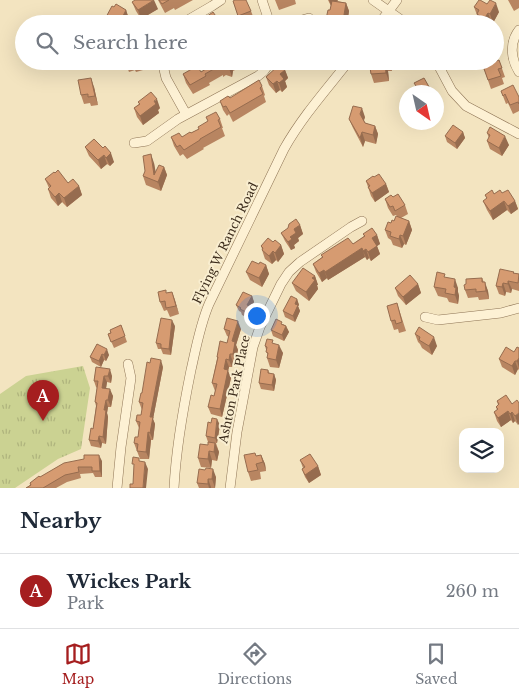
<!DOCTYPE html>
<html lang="en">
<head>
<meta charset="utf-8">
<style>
	body { margin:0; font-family:"Libre Baskerville",serif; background:#f6f6f7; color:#1f2937 }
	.controls { position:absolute; right:15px; bottom:15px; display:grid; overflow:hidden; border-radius:10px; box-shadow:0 5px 20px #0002 }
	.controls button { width:45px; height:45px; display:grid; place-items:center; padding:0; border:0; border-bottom:1px solid #e0e1e3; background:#fff; color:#1f2937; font:25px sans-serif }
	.compass { position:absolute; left:399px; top:85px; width:45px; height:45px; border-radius:50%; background:#fff; box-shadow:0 5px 20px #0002; rotate:146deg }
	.you { position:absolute; left:256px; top:315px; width:18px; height:18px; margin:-12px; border:4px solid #fff; border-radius:50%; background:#1a73e8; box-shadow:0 0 0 8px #1a73e833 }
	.badge { display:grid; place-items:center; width:32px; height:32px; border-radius:50%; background:#a51e1f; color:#fff; font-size:16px; font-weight:700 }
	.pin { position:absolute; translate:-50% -41px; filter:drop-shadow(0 1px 2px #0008) }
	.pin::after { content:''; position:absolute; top:26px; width:18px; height:15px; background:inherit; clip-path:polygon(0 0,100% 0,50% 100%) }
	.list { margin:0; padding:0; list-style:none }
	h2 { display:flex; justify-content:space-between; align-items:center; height:65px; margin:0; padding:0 20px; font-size:21px }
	h2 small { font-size:16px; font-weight:400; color:#747a83 }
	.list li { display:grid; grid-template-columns:32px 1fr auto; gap:15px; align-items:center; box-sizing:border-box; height:75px; padding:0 20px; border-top:1px solid #e0e1e3 }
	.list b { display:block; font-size:19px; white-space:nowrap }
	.list p { margin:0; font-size:16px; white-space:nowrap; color:#747a83 }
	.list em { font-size:16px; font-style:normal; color:#747a83 }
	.icon { flex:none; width:28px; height:28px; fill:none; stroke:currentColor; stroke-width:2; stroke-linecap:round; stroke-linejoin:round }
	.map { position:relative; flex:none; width:519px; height:488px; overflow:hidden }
	.search { position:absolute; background:#fff; box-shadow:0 5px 20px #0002; left:15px; right:15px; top:15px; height:55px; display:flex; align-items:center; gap:12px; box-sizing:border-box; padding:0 18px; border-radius:28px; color:#747a83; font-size:19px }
	.sheet { height:140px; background:#fff }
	nav { display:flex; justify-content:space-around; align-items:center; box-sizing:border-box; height:70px; border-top:1px solid #e0e1e3; background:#fff; font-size:14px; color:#747a83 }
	nav a { display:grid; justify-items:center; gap:2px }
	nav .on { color:#a51e1f }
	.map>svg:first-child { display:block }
</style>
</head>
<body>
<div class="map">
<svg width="519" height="488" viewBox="0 0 519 488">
	<defs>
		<pattern id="park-tufts" width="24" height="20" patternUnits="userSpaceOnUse" patternTransform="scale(1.25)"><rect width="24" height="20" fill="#cbd292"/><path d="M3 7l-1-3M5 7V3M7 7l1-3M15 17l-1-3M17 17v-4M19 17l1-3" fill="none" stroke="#afb47d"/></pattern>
	</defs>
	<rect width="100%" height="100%" fill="#f3e4c0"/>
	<path fill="url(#park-tufts)" d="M83 366 90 388 81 449 58 459 15 488H0V394L26 376Z"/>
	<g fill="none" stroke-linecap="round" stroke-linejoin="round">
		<g stroke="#8e7455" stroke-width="10">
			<path id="minor" d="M262 0 270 24
				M373 0 407 24
				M181 24 212 6 221 0
				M288 24 309 18
				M379 24 397 0
				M519 30C509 43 511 59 519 72
				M162 61 166 78 186 114
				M436 61 452 91 466 106 519 134
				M134 143 147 141 178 119 258 76 264 71 271 61
				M425 317 438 320 501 313 519 308
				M117 488 121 447 131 378 128 364
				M174 488C176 448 183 409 191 370 196 348 200 325 209 304L284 149C302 117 326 90 349 61
				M230 488 237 432 253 347 260 327 281 284 289 272 300 262 351 227 362 221"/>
		</g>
		<use href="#minor" stroke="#fdf1d4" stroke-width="9"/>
	</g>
	<path fill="#b88561" d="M158 0H193L175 10 174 8 165 13Z
		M275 0H295L296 4 279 10Z
		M328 0H338L337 1 346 3 349 11 347 24H328L326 19 330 10 331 6Z
		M508 0H519V8L514 11Z
		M233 1 251 11 254 19 243 24H241Z
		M132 2 158 9 141 19 136 11Z
		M114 7 126 10 129 19 127 24H107L105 19Z
		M474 7 499 12 493 23 491 21 490 24H481L480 23Z
		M499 60 505 77 502 78 504 84 491 89 483 66Z
		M125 61H140L143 70 136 72 135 70 129 72Z
		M205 61H235L237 69 233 71 232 77 226 75 223 77V75L209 83 210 85 193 94 186 83 183 74 201 72 208 68Z
		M243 61H253L251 66Z
		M287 61H299L298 64Z
		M369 61H390L392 71H388L389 81 374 83 371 74Z
		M483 61H495L484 63Z
		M285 70 288 78 285 81 287 87 282 92 280 90 276 93 269 85 266 77Z
		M262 86 265 95 264 96 266 102 233 122 229 114 227 116 223 110 220 101 230 98Z
		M94 87 98 105 91 106 90 103 84 104 81 95Z
		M501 91 519 97V111L513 114 508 103 506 104Z
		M138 102 160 108 158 110 159 113 143 125 137 117 134 108 139 104Z
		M206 117 220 119 223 128H222L225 136 203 148 204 149 187 159 183 154 180 156 174 146 171 137H182L199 129 208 121Z
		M365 117 364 120 365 123 375 126 378 134 376 144 365 141 363 147 353 128 349 119Z
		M463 132 465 138 457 149 447 142 445 136Z
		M487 133 509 145 502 156 490 149 487 141 489 138Z
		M94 139 114 162 110 166 107 164 101 169 89 156 85 147Z
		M154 163 155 173 164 167 167 175 161 191 146 185 143 176Z
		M374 177 386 184 389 192 375 202 371 196 366 181Z
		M45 179 68 183 79 186 82 195 67 207 62 202 58 206 51 198 48 189 49 188Z
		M502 193 515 201 518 209 511 214 507 210 493 220 487 210 483 201 487 199 485 195Z
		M393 197 405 205 408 214 401 218 409 221 412 230 406 245 404 244 402 248 393 245 391 240 388 238 385 230 391 223 394 221 397 216 396 215 393 216 388 208 385 199Z
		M300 225 303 234 298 238 299 241 294 245 295 248 291 250 285 241 281 233Z
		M363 234 377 235 380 244 377 246 380 254 371 261 369 258 367 260 365 257 328 280 327 278 322 282 316 272 313 264 322 257 321 255 353 244 364 236Z
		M273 242 281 245 284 254 278 262 276 260 272 264 265 259 262 250V249L261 246Z
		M259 264 266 265 269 274 262 287 250 280 246 272Z
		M514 273 519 274V291L512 289 511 293 506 292 505 296 499 294 496 286Z
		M315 276 318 285H317L318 289 309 301 296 291 292 283Z
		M447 278 458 288V292L459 296 458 304 449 302 447 298 438 296 434 287Z
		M482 278 488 291 489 299 479 300 478 297 468 298 465 290Z
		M418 284 421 293 406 305 398 296 395 288Z
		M172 292 179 314 170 317 167 310 164 311 160 302 167 293Z
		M252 296 254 302 250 309 251 312 248 318 242 315 241 312 239 311 236 305Z
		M297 299 299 305 298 306 300 311 295 322 285 317 283 311Z
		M397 303 406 331 399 333 398 329 394 330 391 321Z
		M283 324 286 326 289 332 284 341 273 336 271 330Z
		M121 325 127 342 114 348 108 334Z
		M175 326 171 355 163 354 161 349H158L156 343Z
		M224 329H241L236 345 238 350 235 362H233L232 367H229L228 371 231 378 222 417 211 414 208 407 214 396 215 391 212 383 217 359V357L227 343 229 337 227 336Z
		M415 334 437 346 432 355 422 348 420 344 418 342Z
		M97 344 109 355 106 361 104 360 101 367 92 362 90 357Z
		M274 344 283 353 279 368 270 367 267 358 268 356 265 346Z
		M519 348V370L518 369 515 375 502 367 499 359 514 352Z
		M96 367 112 376 111 383 107 382 106 388 113 396 111 407H108L107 413 108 417 106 444 102 443 101 448 91 446 89 440 93 429 96 406 95 402 97 388 96 387 94 381Z
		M163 367 153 419 155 424 153 440H151L149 459H140L134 443 138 437 139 428 136 421 141 415 142 410 139 402 142 393Z
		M268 370 270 374H274L276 380 274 391 261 389 259 383Z
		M497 401 512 404 518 425 515 421 513 423 511 420 501 427 497 421 494 412 497 410 496 407 498 405Z
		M220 425 217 443H216L219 452 217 461 212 460 211 468 201 467 198 458 208 445V442L206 436Z
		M261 455 265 464 266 471 260 472 261 479 251 481 248 472 256 456Z
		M300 460 318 466 321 475 309 483 305 477 302 469 303 468Z
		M102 461V477H95L93 473 80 474 81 478 67 482 56 488H26L30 485V483L40 477Z
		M205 470 216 477 215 488H199L197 483Z"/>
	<path fill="#966c4f" d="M154 0 158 9 141 19 138 10Z
		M329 0H338L332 8Z
		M346 3 349 11 347 24H344L343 21Z
		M496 3 499 12 493 23 490 14Z
		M126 10 129 19 127 24H119Z
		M488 13 491 21 490 24H486L484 19Z
		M249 61H253L251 66Z
		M389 61H390L391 64 392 71Z
		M230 62 233 71 232 77 229 68Z
		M385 62 388 71 389 81 386 73Z
		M285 70 288 78 285 81 287 87 282 92 279 83 280 74Z
		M91 78 94 87 98 105 95 96Z
		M277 81 280 90 276 93 273 84Z
		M157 99 160 108 158 110 159 113 143 125 140 116Z
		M362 108 365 117 363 123 360 114Z
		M375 126 378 134 376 144 373 135Z
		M362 132 365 141 363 147 360 138Z
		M463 132 465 138 457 149 455 143Z
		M505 136 509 145 502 156 499 148Z
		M111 153 114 162 110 166 106 158Z
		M151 154 154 163 158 184 154 175Z
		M104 155 107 164 101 169 98 160Z
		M164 167 167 175 161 191 158 182Z
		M386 184 389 192 375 202 372 193Z
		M79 186 82 195 67 207 64 198Z
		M59 193 62 202 58 206 55 197Z
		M504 201 507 210 493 220 490 211Z
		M515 201 518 209 511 214 508 206Z
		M409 221 412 230 406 245 403 236Z
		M300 225 303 234 298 238 299 241 294 245 295 248 291 250 288 242 294 229Z
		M377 235 380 244 377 246 380 254 371 261 368 252 372 238Z
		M400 235 404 244 402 248 399 239Z
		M281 245 284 254 278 262 275 253Z
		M362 248 365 257 328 280 325 272Z
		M366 249 369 258 367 260 363 251Z
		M273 251 276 260 272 264 269 256Z
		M266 265 269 274 262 287 259 278Z
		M324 270 327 278 322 282 319 273Z
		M315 276 318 285H317L318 289 309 301 306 292 312 278Z
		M455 279 458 288V292L459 296 458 304 455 295 454 287Z
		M508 281 512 289 511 293 508 284Z
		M485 282 488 291 489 299 486 291Z
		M503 283 506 292 505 296 502 287Z
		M418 284 421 293 406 305 403 297Z
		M172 292 175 300 179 314 176 306Z
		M252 296 254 302 250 309 251 312 248 318 246 312 247 305Z
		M297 299 299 305 298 306 300 311 295 322 293 316 295 304Z
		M172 320 175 326 171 355 169 349Z
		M238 321 241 329 236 345 238 350 235 362 233 354 232 341Z
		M286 326 289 332 284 341 282 335Z
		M434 337 437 346 432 355 429 346Z
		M279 345 283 353 279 368 276 360Z
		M107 349 109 355 106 361 104 355Z
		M102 354 104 360 101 367 99 361Z
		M230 354 233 362 232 367 229 360Z
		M519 358V368L517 361Z
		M226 359 229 367 228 371 231 378 222 417 220 409 224 369Z
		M161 360 163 367 153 419 155 424 153 440 150 433V417Z
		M515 361 518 369 515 375 512 366Z
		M110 369 112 376 111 383 108 376Z
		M274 374 276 380 274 391 272 385Z
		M104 376 107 382 105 395 102 388Z
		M110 389 113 396 111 407 108 400Z
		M106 400 108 407 107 413 108 417 106 444 103 437 104 410Z
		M508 411 511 420 501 427 498 418Z
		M512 412 515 421 513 423 510 414Z
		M519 413V424L518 425 515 416Z
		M217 419 220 425 217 443 215 438Z
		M148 432 151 440 149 459 146 452Z
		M99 436 102 443 101 448 98 441Z
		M215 443 219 452 217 461 214 452Z
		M209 451 212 460 211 468 208 459Z
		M99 455 102 461V477L100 471Z
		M261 455 265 464 266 471 263 462Z
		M145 462 148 469 146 488H143Z
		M318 466 321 475 309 483 305 475Z
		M213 469 216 477 215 488 212 479Z
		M208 479 211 487V488H209L208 484Z"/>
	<path fill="#d69b71" stroke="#966c4f" d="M135 0H154L138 10 132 2Z
		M159 0H169L162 4Z
		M235 0H246L251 11 238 16 233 1Z
		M479 0H480L487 4 490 0 496 3 490 14 488 13 484 19 477 14 479 10 474 7Z
		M332 1 346 3 343 21 326 19 328 10H330Z
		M116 4 126 10 119 24H109L110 21 105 19 112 6 114 7Z
		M213 12 220 22 217 24H200L207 19 206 17Z
		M73 20 84 24H60L61 21 72 24Z
		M499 60 502 68 498 69 501 76 488 80 483 66Z
		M132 61H140V62L133 64Z
		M206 61H232L230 62 229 68 223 67 220 68 219 66 205 74 206 76 190 85 183 74 197 66 201 72 209 67Z
		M369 61H389V62H385L386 73 371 74Z
		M280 64 285 70 280 74 284 79 279 83 277 81 273 84 266 77Z
		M91 78 95 96 88 97V94L81 95 78 80Z
		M424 78 432 92H420L414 83Z
		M259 80 262 86 260 88 263 94 230 113 226 106 223 107 220 101 228 96 230 98Z
		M513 85 519 97V104L518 102 510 105 505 94 503 96 501 91Z
		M151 92 157 99 154 101 156 104 140 116 134 108 140 104 138 102Z
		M353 106 362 108 360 114 365 123 375 126 373 135 362 132 360 138 349 119Z
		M216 112 220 119 218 120 221 127 200 139V140L184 150 180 145 177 147 171 137 179 133 182 137 190 132 191 133 199 129 198 127 208 121 206 117Z
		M453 125 463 132 455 143 445 136Z
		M490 127 505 136 499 148 487 141 490 135 487 133Z
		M94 139 103 148 105 146 111 153 106 158 104 155 98 160 85 147Z
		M151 154 154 175 159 165 164 167 158 182 143 176 145 171 143 156Z
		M58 170 68 183 73 179 79 186 64 198 59 193 55 197 48 189 51 186 45 179 54 172 55 173Z
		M379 174 386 184 372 193 368 187 370 186 366 181 373 176 374 177Z
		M492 190 494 194 500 190 502 193 508 190 515 201 508 206 504 201 490 211 483 201 487 198 485 195Z
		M398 194 405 205 395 211 393 206 390 207 385 199 391 195 393 197Z
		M396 216 409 221 403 236 400 235 399 239 390 236 391 232 385 230 388 222 391 223 392 220 394 221Z
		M296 219 300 225 294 229 296 233 290 237 292 239 288 242 281 233 288 228 289 224Z
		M372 228 377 235 372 238 377 246 368 252 366 249 363 251 362 248 325 272 324 270 319 273 313 264 323 257 321 255 348 238 353 244 365 236 363 234Z
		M268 238 273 242 275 240 281 245 275 253 273 251 269 256 262 250 263 248 261 246Z
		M252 261 259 264 260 262 266 265 259 278 246 272Z
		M303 268 315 276 312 278 315 280 306 292 292 283Z
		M500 269 514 272 513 273 519 274 518 283 508 281V284L503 283 502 287 496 286Z
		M437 272 445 274 444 277 455 279 454 287 456 288 455 295 445 293 446 289 434 287Z
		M410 275 418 284 403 297 395 288Z
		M482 278V282H485L486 291 476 292V289L465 290 464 285 466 284V279Z
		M166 290V293L172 292 176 306 166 308 165 301 160 302 158 292Z
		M243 292 252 296 247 305 249 306 246 312 240 309 241 308 236 305Z
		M291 296 297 299 295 304 298 305 293 316 283 311Z
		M397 303 402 322 396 324 395 320 391 321 387 306Z
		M161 318 172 320 169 349 161 348V344L156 343Z
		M227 318 238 321 232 341 235 342 233 354H230L229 360 226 359 224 369 228 370 220 409 208 407 211 395 214 396 217 384 212 383 218 357H217L220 341 227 343 230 331 224 329Z
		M276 319 282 322 281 324 286 326 282 335 271 330Z
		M121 325 125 336 111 342 108 334 111 333 110 330Z
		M419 327 434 337 429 346 419 340 420 337 415 334Z
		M267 339 273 340 272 343 279 345 276 360 267 358 268 353 266 352 267 347 265 346Z
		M97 344 107 349 104 355 102 354 99 361 90 357Z
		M506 347 514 352 517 347 519 348V358L517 361H515L512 366 499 359Z
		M151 358 161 360 150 417H153L150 433 148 432 146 452 137 451 138 444 134 443 135 437H138L140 422 136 421 137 415H141L143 403 139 402 141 393H142L147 362 150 363Z
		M96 367 110 369 108 376H104L102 388 110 389 108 400H106L104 410H106L103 437 99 436 98 441 89 440 91 428 93 429 97 403 95 402 98 381H94Z
		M261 369 268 370V373L274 374 272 385 259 383Z
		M506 395 512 404 517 400 519 403V413L515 416 512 412 510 414 508 411 498 418 494 412 498 409 496 407 499 404 497 401Z
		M212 418 217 419 215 438 206 436 208 422 211 423Z
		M208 442 215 443 214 452 209 451 208 459 198 458 200 444 208 445Z
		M255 453 256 456 261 455 263 462 256 464 258 470 248 472 244 455Z
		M310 454 318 466 305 475 302 469 305 467 300 460Z
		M84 455H99L100 471H92V467H78L79 472 65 475 43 488H26L31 485 30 483 39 476 40 477 64 463 84 459Z
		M133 457 139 458V461L145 462 143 488H130V484H133L134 464H132Z
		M206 468 213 469 212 479H208V484L197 483 199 469 205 470Z"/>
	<g text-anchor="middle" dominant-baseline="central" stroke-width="4" stroke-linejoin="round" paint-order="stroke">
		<g font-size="12" fill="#3c2c1c" stroke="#f9eed0">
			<text transform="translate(225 243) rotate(-64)">Flying W Ranch Road</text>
			<text transform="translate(234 389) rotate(-78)">Ashton Park Place</text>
		</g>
	</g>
</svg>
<div class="controls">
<button><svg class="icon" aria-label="layers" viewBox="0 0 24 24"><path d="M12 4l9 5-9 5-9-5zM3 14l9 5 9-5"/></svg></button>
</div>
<svg class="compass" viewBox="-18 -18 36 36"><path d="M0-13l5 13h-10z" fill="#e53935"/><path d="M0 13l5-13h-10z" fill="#747a83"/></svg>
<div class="you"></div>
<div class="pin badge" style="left:43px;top:421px">A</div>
<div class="search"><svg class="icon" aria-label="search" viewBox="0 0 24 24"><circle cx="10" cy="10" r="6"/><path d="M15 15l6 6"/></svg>Search here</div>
</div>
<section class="sheet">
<h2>Nearby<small></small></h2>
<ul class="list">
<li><span class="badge">A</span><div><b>Wickes Park</b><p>Park</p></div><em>260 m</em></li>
</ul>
</section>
<nav>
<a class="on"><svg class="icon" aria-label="map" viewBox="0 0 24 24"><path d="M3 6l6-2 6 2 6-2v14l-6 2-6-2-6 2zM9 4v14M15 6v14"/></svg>Map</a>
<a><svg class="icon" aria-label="directions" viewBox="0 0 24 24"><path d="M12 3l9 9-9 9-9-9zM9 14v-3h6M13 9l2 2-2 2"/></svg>Directions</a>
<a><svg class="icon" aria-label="saved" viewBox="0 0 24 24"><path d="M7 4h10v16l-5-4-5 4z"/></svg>Saved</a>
</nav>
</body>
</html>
